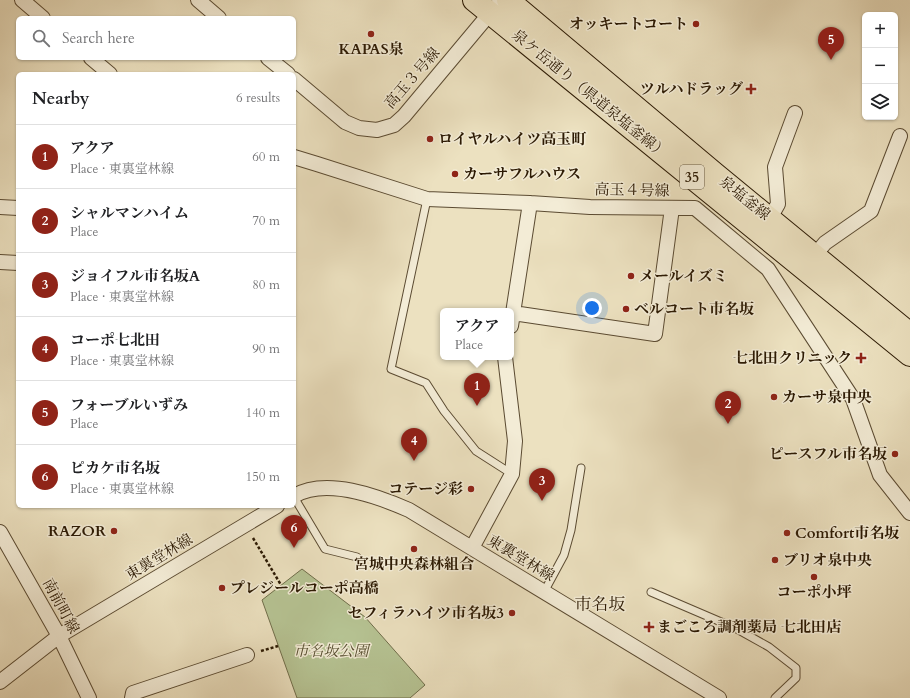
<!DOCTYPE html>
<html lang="en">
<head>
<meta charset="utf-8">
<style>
	body { margin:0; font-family:Cardo,"Noto Serif JP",serif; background:#f2f2f2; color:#202124 }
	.controls { position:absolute; right:12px; top:12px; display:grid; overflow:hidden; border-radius:6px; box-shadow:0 1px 3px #0004 }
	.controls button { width:36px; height:36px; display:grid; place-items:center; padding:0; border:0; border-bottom:1px solid #e0e0e0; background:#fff; color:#202124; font:20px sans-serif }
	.you { position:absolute; left:592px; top:308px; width:14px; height:14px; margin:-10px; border:3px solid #fff; border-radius:50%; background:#1a73e8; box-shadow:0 0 0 6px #1a73e833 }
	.badge { display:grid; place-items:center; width:26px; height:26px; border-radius:50%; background:#8f2418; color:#fff; font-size:13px; font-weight:700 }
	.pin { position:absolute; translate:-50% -33px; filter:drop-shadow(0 1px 2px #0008) }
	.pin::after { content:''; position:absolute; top:21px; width:14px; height:12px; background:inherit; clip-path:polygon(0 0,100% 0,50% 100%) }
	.popup { position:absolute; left:440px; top:308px; width:74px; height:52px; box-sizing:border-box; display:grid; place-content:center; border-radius:6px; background:#fff; filter:drop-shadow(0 1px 3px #0005); font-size:13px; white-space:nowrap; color:#757577 }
	.popup b { font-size:15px; color:#202124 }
	.popup::after { content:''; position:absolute; left:50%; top:100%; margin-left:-8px; border:8px solid transparent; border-top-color:#fff }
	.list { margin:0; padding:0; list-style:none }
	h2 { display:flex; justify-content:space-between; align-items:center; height:52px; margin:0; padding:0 16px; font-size:17px }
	h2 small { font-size:13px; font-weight:400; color:#757577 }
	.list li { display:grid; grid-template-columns:26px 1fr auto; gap:12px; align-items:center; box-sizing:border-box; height:64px; padding:0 16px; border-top:1px solid #e0e0e0 }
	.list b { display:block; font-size:15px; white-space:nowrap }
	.list p { margin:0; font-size:13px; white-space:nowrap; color:#757577 }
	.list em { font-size:13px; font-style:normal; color:#757577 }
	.icon { flex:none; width:22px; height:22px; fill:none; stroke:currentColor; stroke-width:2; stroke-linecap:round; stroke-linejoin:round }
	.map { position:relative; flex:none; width:910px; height:698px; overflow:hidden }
	.search { position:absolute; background:#fff; box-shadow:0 1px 3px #0004; left:16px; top:16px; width:280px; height:44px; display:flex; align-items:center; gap:10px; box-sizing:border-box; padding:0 14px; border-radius:6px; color:#757577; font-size:15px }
	.panel { position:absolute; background:#fff; box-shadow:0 1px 3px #0004; left:16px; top:72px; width:280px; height:436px; border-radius:6px }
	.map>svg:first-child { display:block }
</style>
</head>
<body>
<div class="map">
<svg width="910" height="698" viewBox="0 0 910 698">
	<rect width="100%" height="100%" fill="#ece1c0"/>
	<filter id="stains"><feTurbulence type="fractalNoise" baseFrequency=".005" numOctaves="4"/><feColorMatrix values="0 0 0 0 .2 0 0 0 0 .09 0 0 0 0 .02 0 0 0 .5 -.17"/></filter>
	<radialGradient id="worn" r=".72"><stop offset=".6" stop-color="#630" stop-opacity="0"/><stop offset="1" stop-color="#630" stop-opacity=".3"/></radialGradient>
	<path fill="#b6c393" stroke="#706e4b" d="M302 569 365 617 425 685 410 698H297L262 600Z"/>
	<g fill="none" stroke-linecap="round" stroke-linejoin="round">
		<g stroke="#5b4b32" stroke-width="9">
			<path id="lane" d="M427 199 391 369 426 383 444 411 476 451 512 474
				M294 497 325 549 357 557
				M544 592 564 555 571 530 581 468
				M651 592 735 628 769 647 796 668V678L775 698"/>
		</g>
		<g stroke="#5b4b32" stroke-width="16">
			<path id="street" d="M22 0 43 18
				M198 0 219 18
				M91 58 110 74
				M268 58 288 74
				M294 79 345 122 359 128 377 130 394 125 404 116 496 6
				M294 157 317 164 427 199 530 203 590 207 695 208 768 269 853 399 880 475 910 513
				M0 207 18 208
				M770 218 778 204 775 167 795 113
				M815 255 825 243 871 211 900 136
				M0 262 18 263
				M513 313 655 334 672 208
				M511 326 530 203
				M294 496C326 477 377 496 409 510L719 698
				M0 532 59 636 89 698
				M472 548 512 474 515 441 505 357
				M0 682 59 636 277 506
				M132 698 133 693 247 655"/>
		</g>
		<g stroke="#2b1903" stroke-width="24">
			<path id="primary" d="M474 0 910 355
				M508 0 715 174 910 334"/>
		</g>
		<path stroke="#2b1903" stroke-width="2.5" stroke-dasharray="3 2" stroke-linecap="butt" d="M253 538 281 585
			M261 651 278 646"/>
		<use href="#lane" stroke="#f3ecd6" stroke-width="7"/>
		<use href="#street" stroke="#f3ecd6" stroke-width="14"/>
		<use href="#primary" stroke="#ece1c0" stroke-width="22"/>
	</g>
	<g fill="#8f2418" stroke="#f3ecd6" stroke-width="1.5">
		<circle cx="696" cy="24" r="4"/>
		<circle cx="371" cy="34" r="4"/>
		<path d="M749 83h4v4h4v4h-4v4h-4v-4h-4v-4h4z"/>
		<circle cx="430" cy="139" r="4"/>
		<circle cx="455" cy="174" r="4"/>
		<circle cx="631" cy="276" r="4"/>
		<circle cx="626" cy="309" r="4"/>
		<path d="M859 352h4v4h4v4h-4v4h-4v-4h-4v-4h4z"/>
		<circle cx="774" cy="397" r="4"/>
		<circle cx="895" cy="454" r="4"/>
		<circle cx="471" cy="489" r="4"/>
		<circle cx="114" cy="531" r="4"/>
		<circle cx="787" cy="533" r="4"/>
		<circle cx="414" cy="549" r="4"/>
		<circle cx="775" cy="560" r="4"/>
		<circle cx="814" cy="577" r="4"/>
		<circle cx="222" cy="588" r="4"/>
		<circle cx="512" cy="613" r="4"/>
		<path d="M647 621h4v4h4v4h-4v4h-4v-4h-4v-4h4z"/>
	</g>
	<g text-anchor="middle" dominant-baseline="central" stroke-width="3" stroke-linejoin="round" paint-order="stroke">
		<rect fill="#f3ecd6" stroke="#675842" stroke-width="1" x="680" y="165" width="24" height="24" rx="3"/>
		<g font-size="14" font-weight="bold" fill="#2b1903">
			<text x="692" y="177">35</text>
		</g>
		<g font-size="15" font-weight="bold" fill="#2b1903" stroke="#f3ecd6" text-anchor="start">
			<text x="688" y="24" text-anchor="end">オッキートコート</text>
			<text x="371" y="49" text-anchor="middle">KAPAS泉</text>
			<text x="743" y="89" text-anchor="end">ツルハドラッグ</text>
			<text x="438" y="139">ロイヤルハイツ高玉町</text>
			<text x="463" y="174">カーサフルハウス</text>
			<text x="639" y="276">メールイズミ</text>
			<text x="634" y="309">ベルコート市名坂</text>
			<text x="852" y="358" text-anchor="end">七北田クリニック</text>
			<text x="782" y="397">カーサ泉中央</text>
			<text x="887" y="454" text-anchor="end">ピースフル市名坂</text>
			<text x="463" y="489" text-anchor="end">コテージ彩</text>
			<text x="106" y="531" text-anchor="end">RAZOR</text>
			<text x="795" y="533">Comfort市名坂</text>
			<text x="783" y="560">ブリオ泉中央</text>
			<text x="414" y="564" text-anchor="middle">宮城中央森林組合</text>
			<text x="230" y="588">プレジールコーポ高橋</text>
			<text x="814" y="592" text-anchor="middle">コーポ小坪</text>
			<text x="504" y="613" text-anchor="end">セフィラハイツ市名坂3</text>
			<text x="657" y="627">まごころ調剤薬局 七北田店</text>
		</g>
		<g font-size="15" fill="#2b1903" stroke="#f3ecd6">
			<text transform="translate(412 78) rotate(-49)">高玉３号線</text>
			<text transform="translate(590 94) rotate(39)">泉ケ岳通り（県道泉塩釜線）</text>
			<text transform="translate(632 190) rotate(1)">高玉４号線</text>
			<text transform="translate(745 198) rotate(39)">泉塩釜線</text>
			<text transform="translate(159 557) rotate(-31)">東裏堂林線</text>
			<text transform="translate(521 558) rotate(31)">東裏堂林線</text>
			<text transform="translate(61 606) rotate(62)">南前町線</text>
		</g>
		<g font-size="15" font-style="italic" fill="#554c2e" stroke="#f3ecd6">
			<text x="331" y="651">市名坂公園</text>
		</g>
		<g font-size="17" fill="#2b1903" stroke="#f3ecd6">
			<text x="600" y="604">市名坂</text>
		</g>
	</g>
	<rect width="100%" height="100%" filter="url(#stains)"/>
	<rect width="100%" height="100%" fill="url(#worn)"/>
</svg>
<div class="controls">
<button>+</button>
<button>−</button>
<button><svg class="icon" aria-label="layers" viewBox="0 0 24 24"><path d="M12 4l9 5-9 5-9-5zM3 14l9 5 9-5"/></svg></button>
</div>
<div class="you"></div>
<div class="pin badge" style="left:477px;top:406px">1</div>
<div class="popup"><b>アクア</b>Place</div>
<div class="pin badge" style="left:728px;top:424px">2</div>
<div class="pin badge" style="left:542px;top:501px">3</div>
<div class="pin badge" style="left:414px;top:461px">4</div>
<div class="pin badge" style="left:831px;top:60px">5</div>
<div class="pin badge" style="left:294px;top:548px">6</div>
<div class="search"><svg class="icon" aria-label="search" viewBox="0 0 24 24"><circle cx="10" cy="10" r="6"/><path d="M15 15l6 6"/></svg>Search here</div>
<section class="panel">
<h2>Nearby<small>6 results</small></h2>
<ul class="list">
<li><span class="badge">1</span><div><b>アクア</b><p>Place · 東裏堂林線</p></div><em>60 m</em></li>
<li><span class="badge">2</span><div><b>シャルマンハイム</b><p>Place</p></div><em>70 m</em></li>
<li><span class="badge">3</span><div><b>ジョイフル市名坂A</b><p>Place · 東裏堂林線</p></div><em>80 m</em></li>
<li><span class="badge">4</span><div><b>コーポ七北田</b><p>Place · 東裏堂林線</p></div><em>90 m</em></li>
<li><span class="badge">5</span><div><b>フォーブルいずみ</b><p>Place</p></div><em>140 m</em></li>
<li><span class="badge">6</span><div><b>ピカケ市名坂</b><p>Place · 東裏堂林線</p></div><em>150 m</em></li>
</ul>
</section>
</div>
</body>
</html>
